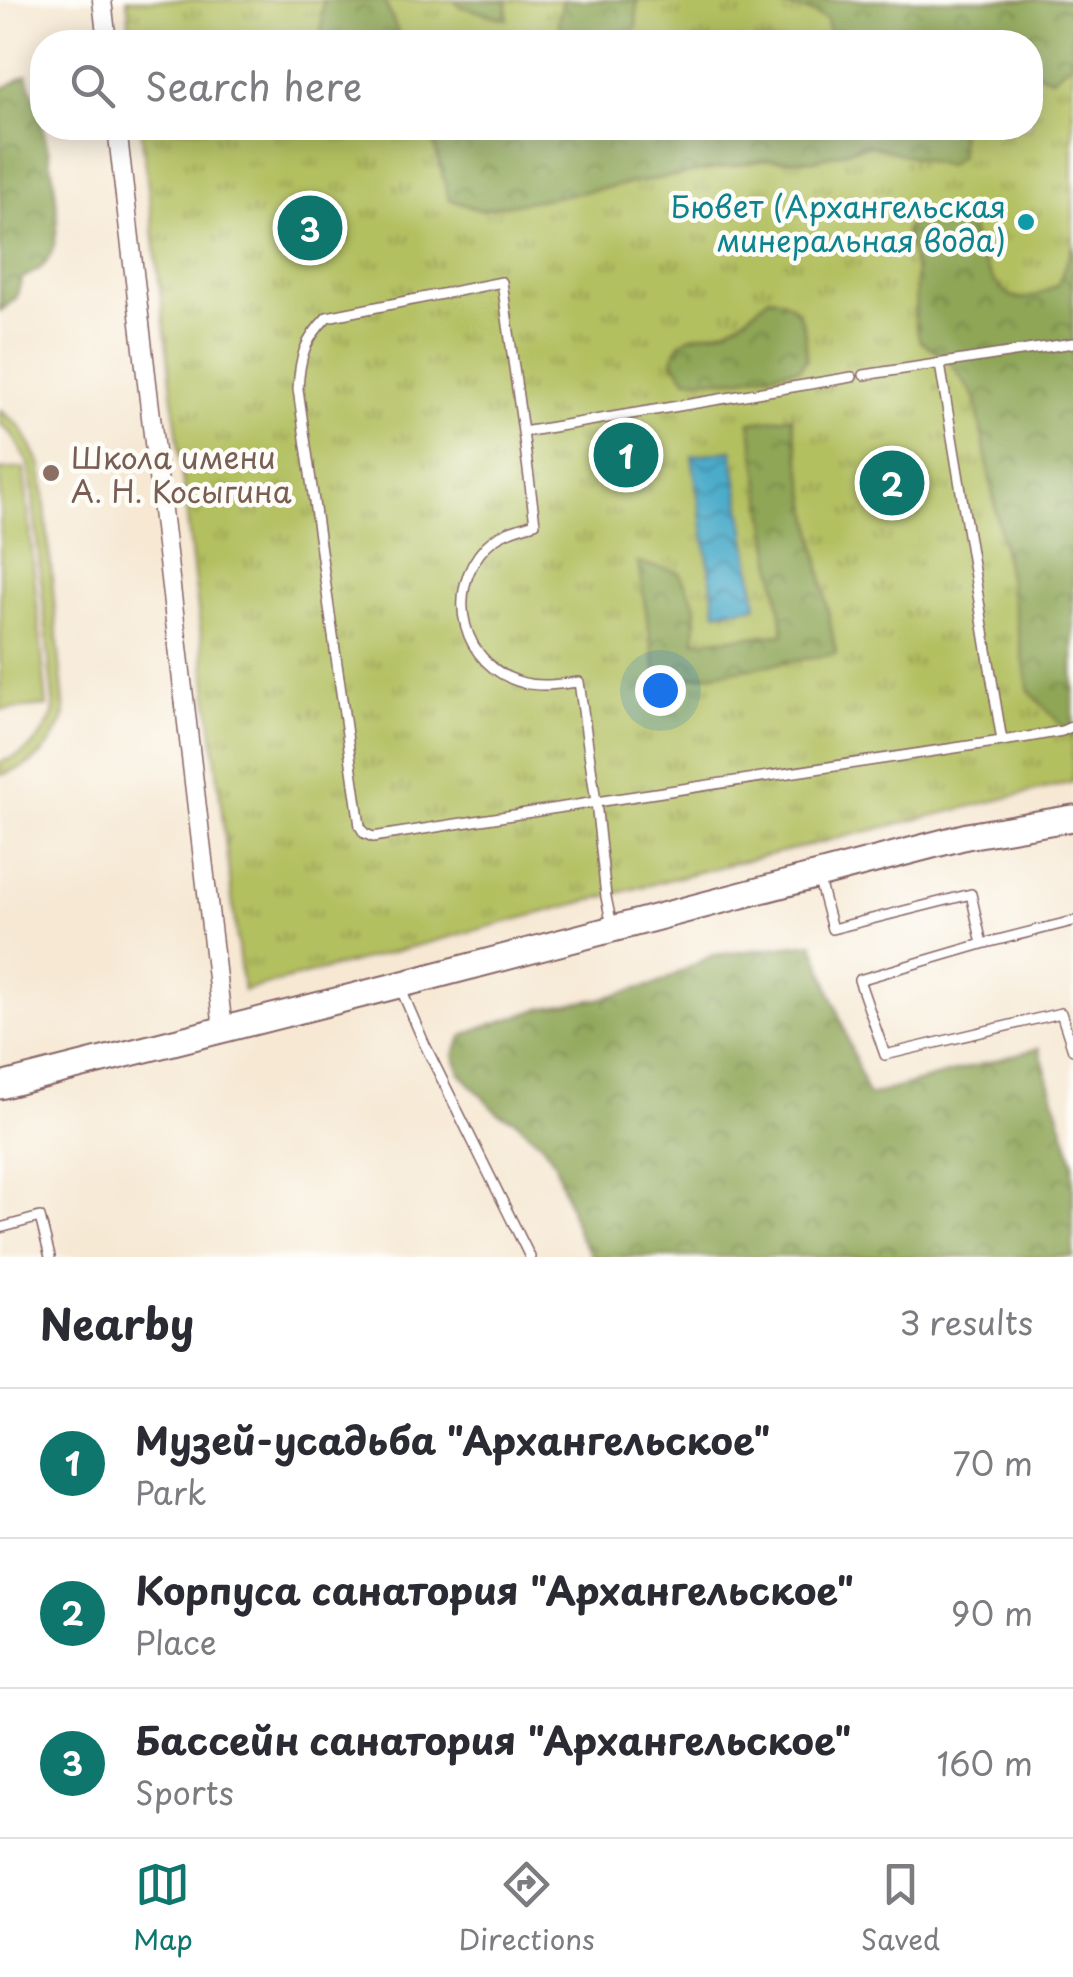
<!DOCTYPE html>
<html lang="en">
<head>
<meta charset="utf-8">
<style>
	body { margin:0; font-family:"Playpen Sans",sans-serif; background:#f7f7f7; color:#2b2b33 }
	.you { position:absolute; left:660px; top:690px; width:35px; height:35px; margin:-25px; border:8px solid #fff; border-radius:50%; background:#1a73e8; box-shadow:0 0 0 15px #1a73e833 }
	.badge { display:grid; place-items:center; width:65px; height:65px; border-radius:50%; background:#0f766e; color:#fff; font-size:32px; font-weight:700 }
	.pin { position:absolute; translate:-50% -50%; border:5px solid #fff; box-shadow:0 2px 10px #0006 }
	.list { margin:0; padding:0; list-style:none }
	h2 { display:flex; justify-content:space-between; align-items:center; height:130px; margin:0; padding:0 40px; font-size:42px }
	h2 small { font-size:32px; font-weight:400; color:#7c7c81 }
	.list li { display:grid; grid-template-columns:65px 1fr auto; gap:30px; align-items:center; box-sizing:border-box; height:150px; padding:0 40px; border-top:2px solid #e1e1e2 }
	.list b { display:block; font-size:38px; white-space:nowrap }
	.list p { margin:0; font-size:32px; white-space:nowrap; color:#7c7c81 }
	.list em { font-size:32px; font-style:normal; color:#7c7c81 }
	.icon { flex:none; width:55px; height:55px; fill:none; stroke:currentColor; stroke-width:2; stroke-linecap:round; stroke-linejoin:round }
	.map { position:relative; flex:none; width:1073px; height:1257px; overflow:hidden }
	.search { position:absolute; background:#fff; box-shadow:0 5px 25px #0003; left:30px; right:30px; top:30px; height:110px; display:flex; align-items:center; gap:25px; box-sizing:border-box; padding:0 35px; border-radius:40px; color:#7c7c81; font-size:38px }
	.sheet { height:580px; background:#fff }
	nav { display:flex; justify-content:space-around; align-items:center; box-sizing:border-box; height:140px; border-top:2px solid #e1e1e2; background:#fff; font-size:28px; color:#7c7c81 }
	nav a { display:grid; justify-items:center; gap:5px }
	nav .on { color:#0f766e }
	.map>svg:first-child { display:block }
</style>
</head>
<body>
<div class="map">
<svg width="1073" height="1257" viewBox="0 0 1073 1257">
	<defs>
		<pattern id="grass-tufts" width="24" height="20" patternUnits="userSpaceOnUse" patternTransform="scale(2.5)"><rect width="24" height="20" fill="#b3c061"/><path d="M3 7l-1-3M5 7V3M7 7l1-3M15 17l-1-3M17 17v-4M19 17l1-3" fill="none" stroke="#949b50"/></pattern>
		<pattern id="forest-crowns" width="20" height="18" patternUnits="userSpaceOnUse" patternTransform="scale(2.5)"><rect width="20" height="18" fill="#8ea657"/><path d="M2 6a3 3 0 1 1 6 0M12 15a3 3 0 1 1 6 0" fill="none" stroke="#768748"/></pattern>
		<pattern id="water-waves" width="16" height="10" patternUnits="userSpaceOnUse" patternTransform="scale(2.5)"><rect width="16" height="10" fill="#4bacca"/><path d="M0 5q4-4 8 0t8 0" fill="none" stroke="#408ba4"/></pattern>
	</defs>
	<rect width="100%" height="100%" fill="#fdfcf7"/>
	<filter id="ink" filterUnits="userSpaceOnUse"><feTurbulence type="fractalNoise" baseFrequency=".01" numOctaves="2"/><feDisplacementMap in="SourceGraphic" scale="20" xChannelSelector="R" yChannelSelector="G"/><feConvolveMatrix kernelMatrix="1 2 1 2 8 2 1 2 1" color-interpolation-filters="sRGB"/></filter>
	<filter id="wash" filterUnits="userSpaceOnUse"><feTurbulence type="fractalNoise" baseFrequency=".0048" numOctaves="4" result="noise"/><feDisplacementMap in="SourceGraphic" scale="40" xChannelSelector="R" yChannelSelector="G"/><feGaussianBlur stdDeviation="2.25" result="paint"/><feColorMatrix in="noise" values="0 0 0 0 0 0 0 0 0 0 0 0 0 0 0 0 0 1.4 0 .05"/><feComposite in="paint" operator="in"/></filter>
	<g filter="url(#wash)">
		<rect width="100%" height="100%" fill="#f6e8d3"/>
		<path fill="url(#grass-tufts)" stroke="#7e7046" stroke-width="2.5" d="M127 0H1073V782L710 869 243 991 141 128H1030V42H131Z"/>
		<path fill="url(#forest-crowns)" stroke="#6c6241" stroke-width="2.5" d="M323 0H384L398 32 383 42H321Z
			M455 0H507V19L459 6Z
			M563 0H637L636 29 567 39 558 23Z
			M763 0H1073V61L1052 78 1031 71 1030 42H812L830 37 827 19 811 12 763 2Z
			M27 75C40 115 77 231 43 266 38 271 28 275 22 278L16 298 0 311V90Z
			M430 128H960V156L947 166 868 145 815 160H765L479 210 449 199Z
			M915 217 968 222C977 246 994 305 1028 298 1038 296 1049 289 1058 285L1073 245V737L1029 691 975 397 947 358 920 341 915 324 916 272 905 231Z
			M769 297C805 302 805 329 807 358L800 368 737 379H687L672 360C682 326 705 339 730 327 746 319 757 308 769 297Z
			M792 417 836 654 658 683 638 563 679 572 696 605 695 641 784 634 750 422Z
			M813 943 868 1096 1039 1048 1073 1161V1257H593L579 1236 554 1161 543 1145 515 1120 498 1113 460 1073 454 1054 462 1037 480 1028 540 1009 599 999 657 984 713 955Z"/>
		<path fill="#b3c061" stroke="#7e7046" stroke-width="2.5" d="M0 410 20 426 41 465 65 715C51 749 37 766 0 775V762C29 755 43 738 54 712L30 467 12 434 0 424Z
			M24 468 47 706 0 710V470Z"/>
		<path fill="url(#water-waves)" stroke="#4a667a" stroke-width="2.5" d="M732 450 757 606 716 612 692 456Z"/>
	</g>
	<g filter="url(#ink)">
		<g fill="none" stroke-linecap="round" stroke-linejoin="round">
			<g stroke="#866566" stroke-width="12">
				<path id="lane" d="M940 364 1002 741
					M864 375 1073 343
					M523 432 502 282 327 317C304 341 300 356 298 389L360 826 364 833 373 837 596 802 579 682C561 684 541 687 524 683 462 667 443 592 486 546 499 533 517 528 535 523L523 432 852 377
					M818 877 832 929 971 894 982 944 1073 921
					M612 926 606 897 596 802 1028 737 1062 731 1073 726
					M982 944 859 980 885 1055 1061 1013 1073 1050
					M400 987 425 1045 530 1257
					M0 1228 40 1217 50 1257"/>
			</g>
			<g stroke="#866566" stroke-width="21">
				<path id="street" d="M102 0 107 42
					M117 128 223 1029"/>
			</g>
			<g stroke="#866566" stroke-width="29">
				<path id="secondary" d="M0 1086 399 985 967 836 1073 818"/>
			</g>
			<use href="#lane" stroke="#fff" stroke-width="9"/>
			<use href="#street" stroke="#fff" stroke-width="18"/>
			<use href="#secondary" stroke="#fff" stroke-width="25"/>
		</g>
	</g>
	<circle fill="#0f9aa8" stroke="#fdfcf7" stroke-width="4" cx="1026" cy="222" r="10"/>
	<circle fill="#8d6e63" stroke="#fdfcf7" stroke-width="4" cx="51" cy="473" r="10"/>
	<g text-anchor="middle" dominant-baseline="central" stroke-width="9" stroke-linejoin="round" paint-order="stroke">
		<g font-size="30" fill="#0d838f" stroke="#fdfcf7" text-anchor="end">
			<text x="1006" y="205">Бювет (Архангельская<tspan x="1006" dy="34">минеральная вода)</tspan></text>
		</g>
		<g font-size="30" fill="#785e54" stroke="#fdfcf7" text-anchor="start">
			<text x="71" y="456">Школа имени<tspan x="71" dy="34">А. Н. Косыгина</tspan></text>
		</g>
	</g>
</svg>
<div class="you"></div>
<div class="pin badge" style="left:626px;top:455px">1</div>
<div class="pin badge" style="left:892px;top:483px">2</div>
<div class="pin badge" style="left:310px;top:228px">3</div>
<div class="search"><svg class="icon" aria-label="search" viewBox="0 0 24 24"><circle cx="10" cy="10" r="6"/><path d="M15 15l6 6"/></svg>Search here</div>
</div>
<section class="sheet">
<h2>Nearby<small>3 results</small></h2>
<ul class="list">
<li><span class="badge">1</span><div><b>Музей-усадьба &quot;Архангельское&quot;</b><p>Park</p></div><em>70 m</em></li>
<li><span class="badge">2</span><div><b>Корпуса санатория &quot;Архангельское&quot;</b><p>Place</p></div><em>90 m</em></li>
<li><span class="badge">3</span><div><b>Бассейн санатория &quot;Архангельское&quot;</b><p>Sports</p></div><em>160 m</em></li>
</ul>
</section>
<nav>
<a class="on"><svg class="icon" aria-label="map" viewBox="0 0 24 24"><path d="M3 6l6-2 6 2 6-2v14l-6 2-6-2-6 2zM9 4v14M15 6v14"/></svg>Map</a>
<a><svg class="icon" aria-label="directions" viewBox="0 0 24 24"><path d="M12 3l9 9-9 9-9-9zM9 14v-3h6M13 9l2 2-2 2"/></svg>Directions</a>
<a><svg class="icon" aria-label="saved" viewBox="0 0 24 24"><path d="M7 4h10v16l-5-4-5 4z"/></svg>Saved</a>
</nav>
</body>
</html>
